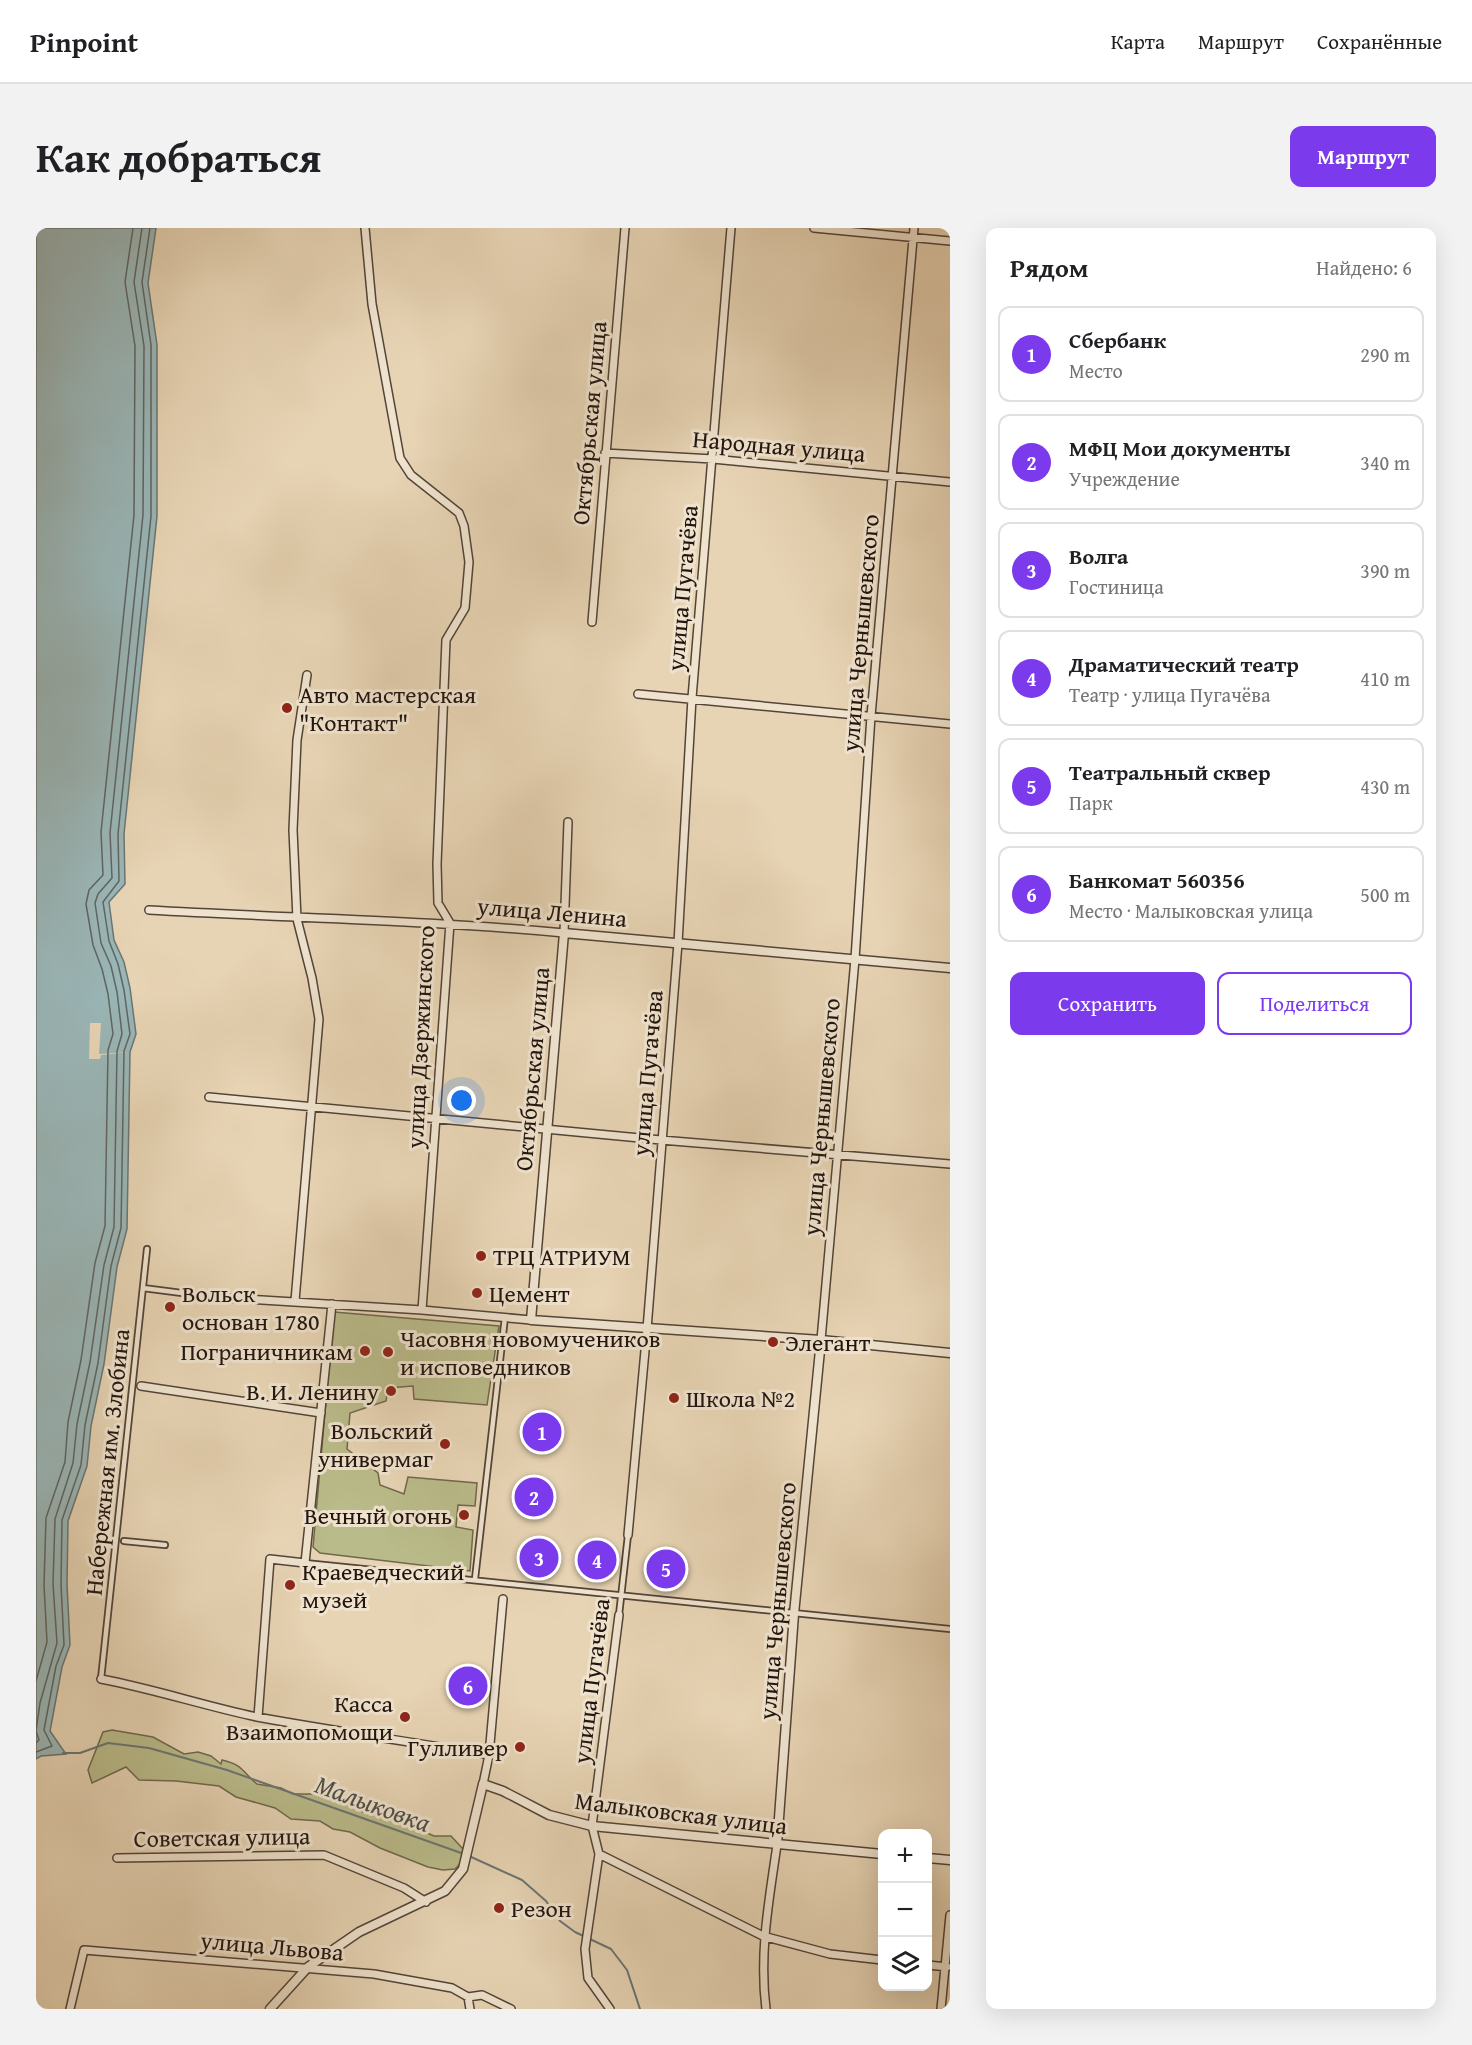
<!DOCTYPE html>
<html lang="ru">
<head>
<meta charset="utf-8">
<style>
	body { margin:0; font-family:"Gentium Book Plus",serif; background:#f2f2f2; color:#202124 }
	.controls { position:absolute; right:18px; bottom:18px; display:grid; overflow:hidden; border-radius:12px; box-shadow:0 6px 24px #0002 }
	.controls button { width:54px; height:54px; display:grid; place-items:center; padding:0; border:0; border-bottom:2px solid #e0e0e0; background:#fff; color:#202124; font:30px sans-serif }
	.you { position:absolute; left:426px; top:873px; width:21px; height:21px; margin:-15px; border:4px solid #fff; border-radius:50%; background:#1a73e8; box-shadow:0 0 0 9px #1a73e833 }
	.badge { display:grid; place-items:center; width:39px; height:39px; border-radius:50%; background:#7c3aed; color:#fff; font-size:20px; font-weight:700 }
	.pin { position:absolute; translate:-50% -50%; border:3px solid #fff; box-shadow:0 2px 6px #0006 }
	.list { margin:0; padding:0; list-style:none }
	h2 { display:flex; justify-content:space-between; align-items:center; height:78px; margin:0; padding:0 24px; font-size:26px }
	h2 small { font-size:20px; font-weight:400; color:#757577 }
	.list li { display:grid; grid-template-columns:39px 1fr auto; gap:18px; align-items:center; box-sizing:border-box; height:96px; margin:0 12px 12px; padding:0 12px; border:2px solid #e0e0e0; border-radius:12px }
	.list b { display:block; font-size:22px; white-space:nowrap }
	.list p { margin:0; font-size:20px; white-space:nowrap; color:#757577 }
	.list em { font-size:20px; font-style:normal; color:#757577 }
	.actions { display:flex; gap:12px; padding:18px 24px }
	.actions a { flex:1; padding:14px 0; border:2px solid #7c3aed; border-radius:12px; text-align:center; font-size:21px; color:#7c3aed }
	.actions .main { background:#7c3aed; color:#fff }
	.icon { flex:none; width:33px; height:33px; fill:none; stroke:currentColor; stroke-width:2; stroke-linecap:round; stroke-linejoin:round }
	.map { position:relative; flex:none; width:914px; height:1781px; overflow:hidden; border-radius:12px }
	header { display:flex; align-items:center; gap:36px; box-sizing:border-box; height:84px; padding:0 30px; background:#fff; border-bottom:2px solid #e0e0e0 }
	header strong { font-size:28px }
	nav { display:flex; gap:33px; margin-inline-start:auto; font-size:21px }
	.intro { display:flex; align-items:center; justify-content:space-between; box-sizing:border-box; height:144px; padding:0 36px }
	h1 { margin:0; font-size:42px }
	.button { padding:15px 27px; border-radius:12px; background:#7c3aed; color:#fff; font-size:21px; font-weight:700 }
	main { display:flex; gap:36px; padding:0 36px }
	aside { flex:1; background:#fff; border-radius:12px; box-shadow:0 6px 24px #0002 }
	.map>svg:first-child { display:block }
</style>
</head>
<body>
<header>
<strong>Pinpoint</strong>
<nav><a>Карта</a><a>Маршрут</a><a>Сохранённые</a></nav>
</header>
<div class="intro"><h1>Как добраться</h1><a class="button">Маршрут</a></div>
<main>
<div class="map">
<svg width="914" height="1781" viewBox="0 0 914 1781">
	<rect width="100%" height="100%" fill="#e7d4b4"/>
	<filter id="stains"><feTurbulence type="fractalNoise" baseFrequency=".00333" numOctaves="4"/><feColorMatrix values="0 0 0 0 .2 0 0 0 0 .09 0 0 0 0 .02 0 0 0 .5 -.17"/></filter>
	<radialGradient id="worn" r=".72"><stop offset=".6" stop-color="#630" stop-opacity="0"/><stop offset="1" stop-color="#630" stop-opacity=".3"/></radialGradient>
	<path fill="#babb8a" stroke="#6e684c" stroke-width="1.5" d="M298 1084 463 1098 451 1177 378 1171 377 1158 352 1160 350 1173 314 1185 311 1221 342 1245 344 1257 368 1266 372 1249 441 1255 439 1278 422 1277 420 1299 437 1302 434 1343 284 1325 277 1319Z
		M76 1502 117 1509 148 1526 162 1524 175 1528 185 1536 186 1532C208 1537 206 1544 221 1556L245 1560 257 1566H280L316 1578 327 1584 349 1586 398 1608H415L427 1621 425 1635 419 1641 407 1642 392 1639 344 1620 314 1604 297 1601 284 1593 255 1591 239 1580 200 1569 183 1558 140 1553 103 1552 90 1539 56 1555 52 1542 67 1504Z"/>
	<path fill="#9ab6b7" stroke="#6a7573" stroke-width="1.5" d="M0 0H120L112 55 121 117V288L88 606 89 656 73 674 78 712 88 734 94 760 100 806 94 824 91 1001 81 1039 68 1136 55 1198 51 1238 32 1293 31 1356 34 1417 26 1439 14 1503 30 1526 5 1528 0 1531Z"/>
	<path fill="#e7d4b4" d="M54 795H65L63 826 94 824 65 827 64 831H53Z"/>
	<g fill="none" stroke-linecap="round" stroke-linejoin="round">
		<path stroke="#5e6562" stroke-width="1.5" d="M0 1453 11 1414 8 1357 10 1290 29 1234 32 1194 45 1132 59 1035 69 998 72 822 77 806 72 766 66 741 57 717 50 676 53 662 67 647 65 604 98 287 99 118 89 54 97 0
			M0 1515 3 1512 0 1503 4 1475 21 1415 17 1356 19 1291 37 1235 41 1196 54 1134 68 1037 78 999 81 823 86 806 81 764 75 738 65 715 59 675 62 666 76 650 74 605 107 287 108 118 98 54 106 0
			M0 1524 16 1518 8 1502 20 1438 28 1417 25 1356 26 1292 45 1237 49 1197 62 1135 75 1038 85 1000 88 823 94 806 88 762 82 736 73 713 67 674 83 653 82 606 115 288V117L106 54 114 0"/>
		<path stroke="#6a7573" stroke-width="2" d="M27 1525H44L72 1515 113 1520 191 1542 428 1626
			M433 1628 486 1652 510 1673 524 1693 539 1704 575 1721 591 1742 604 1781"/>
		<g stroke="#534438" stroke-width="8">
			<path id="pedestrian" d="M107 1060 177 1069
				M88 1313 129 1317
				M269 1335 914 1401
				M439 1351 469 1089
				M583 1387 592 1307
				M65 1451 111 1021"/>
		</g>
		<g stroke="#534438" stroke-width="10">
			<path id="minor" d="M329 0 336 76 364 230 375 247 423 285 428 298 433 334 429 380 410 412 401 636 402 675 414 695 386 1082
				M778 0 914 13
				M569 225 677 231 914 254
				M556 394 589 0
				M602 466 914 496
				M113 682C251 690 390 692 528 705L532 594
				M173 869 625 912 914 936
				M177 1069 386 1082 495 1092
				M259 1073 283 791 276 750 261 691 257 602 261 512 271 447
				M785 1112 819 731 835 488 878 0
				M105 1158 285 1185
				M592 1307 611 1101 642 715 656 470 695 0
				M65 1451C118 1461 169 1478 221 1489 298 1503 376 1514 453 1527
				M222 1489 234 1331 269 1335 296 1076
				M447 1556 453 1527 467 1371
				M563 1626 727 1708 794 1726 846 1732
				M81 1630 288 1627 368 1660 390 1674
				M892 1737 911 1739
				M432 1769 434 1781
				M34 1781 48 1722 338 1746 416 1760 432 1769 446 1767 475 1781
				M574 1781 552 1750 549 1721 563 1626 556 1598 583 1387
				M730 1781C723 1725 733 1672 741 1617
				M905 1781 914 1687"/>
		</g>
		<g stroke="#534438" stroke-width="11">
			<path id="tertiary" d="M914 740 528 705 495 1092 785 1112 914 1125
				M741 1617 758 1386 785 1112
				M892 1630 914 1632
				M234 1781 272 1739 323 1704 409 1663 427 1641 447 1556 467 1563 513 1587 556 1598 846 1626"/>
		</g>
		<use href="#pedestrian" stroke="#efe3ce" stroke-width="4.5"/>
		<use href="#minor" stroke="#efe3ce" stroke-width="7"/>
		<use href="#tertiary" stroke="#efe3ce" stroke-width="8"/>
	</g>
	<g fill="#8f2418" stroke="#efe3ce" stroke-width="2">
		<circle cx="251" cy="480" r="6"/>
		<circle cx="445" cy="1028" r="6"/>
		<circle cx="441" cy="1065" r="6"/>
		<circle cx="134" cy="1079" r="6"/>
		<circle cx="737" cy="1114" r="6"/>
		<circle cx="329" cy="1123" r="6"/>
		<circle cx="352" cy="1124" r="6"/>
		<circle cx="355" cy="1163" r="6"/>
		<circle cx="638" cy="1170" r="6"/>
		<circle cx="409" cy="1216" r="6"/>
		<circle cx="428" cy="1287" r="6"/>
		<circle cx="254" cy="1357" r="6"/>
		<circle cx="369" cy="1489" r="6"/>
		<circle cx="484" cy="1519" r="6"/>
		<circle cx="463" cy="1680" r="6"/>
	</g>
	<g text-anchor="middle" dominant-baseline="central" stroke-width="6" stroke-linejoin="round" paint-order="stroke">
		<g font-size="24" fill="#22140e" stroke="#efe3ce">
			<text transform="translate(553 195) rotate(-85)">Октябрьская улица</text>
			<text transform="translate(743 218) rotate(5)">Народная улица</text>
			<text transform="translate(646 360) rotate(-85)">улица Пугачёва</text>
			<text transform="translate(824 405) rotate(-85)">улица Чернышевского</text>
			<text transform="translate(516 684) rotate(5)">улица Ленина</text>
			<text transform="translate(384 809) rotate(-87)">улица Дзержинского</text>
			<text transform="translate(496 841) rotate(-85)">Октябрьская улица</text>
			<text transform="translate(611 845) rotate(-85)">улица Пугачёва</text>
			<text transform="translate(785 889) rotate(-85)">улица Чернышевского</text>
			<text transform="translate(71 1234) rotate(-84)">Набережная им. Злобина</text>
			<text transform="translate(741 1373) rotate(-85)">улица Чернышевского</text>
			<text transform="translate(555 1453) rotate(-83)">улица Пугачёва</text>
			<text transform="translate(645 1585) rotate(7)">Малыковская улица</text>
			<text transform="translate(186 1609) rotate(-1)">Советская улица</text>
			<text transform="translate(236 1718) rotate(5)">улица Львова</text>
		</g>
		<g font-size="24" fill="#22140e" stroke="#efe3ce" text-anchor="start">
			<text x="263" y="466">Авто мастерская<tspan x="263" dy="28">"Контакт"</tspan></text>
			<text x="457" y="1028">ТРЦ АТРИУМ</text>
			<text x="146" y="1065">Вольск<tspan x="146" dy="28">основан 1780</tspan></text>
			<text x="453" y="1065">Цемент</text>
			<text x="364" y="1110">Часовня новомучеников<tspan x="364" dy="28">и исповедников</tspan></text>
			<text x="749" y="1114">Элегант</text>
			<text x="317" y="1123" text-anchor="end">Пограничникам</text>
			<text x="343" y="1163" text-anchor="end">В. И. Ленину</text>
			<text x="650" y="1170">Школа №2</text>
			<text x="397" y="1202" text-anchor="end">Вольский<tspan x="397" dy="28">универмаг</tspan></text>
			<text x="416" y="1287" text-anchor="end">Вечный огонь</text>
			<text x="266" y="1343">Краеведческий<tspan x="266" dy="28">музей</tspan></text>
			<text x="357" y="1475" text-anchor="end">Касса<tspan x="357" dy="28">Взаимопомощи</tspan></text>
			<text x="472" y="1519" text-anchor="end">Гулливер</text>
			<text x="475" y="1680">Резон</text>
		</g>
		<g font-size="26" font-style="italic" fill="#4c4d49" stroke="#efe3ce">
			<text transform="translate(337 1575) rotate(20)">Малыковка</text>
		</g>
	</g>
	<rect width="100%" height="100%" filter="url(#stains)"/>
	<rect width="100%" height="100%" fill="url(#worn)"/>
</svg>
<div class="controls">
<button>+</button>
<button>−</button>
<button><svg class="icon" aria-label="layers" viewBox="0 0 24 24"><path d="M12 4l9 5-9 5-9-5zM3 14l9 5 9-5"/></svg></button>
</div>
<div class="you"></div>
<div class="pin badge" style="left:506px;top:1204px">1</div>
<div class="pin badge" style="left:498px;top:1269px">2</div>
<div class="pin badge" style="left:503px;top:1330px">3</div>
<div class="pin badge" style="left:561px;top:1332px">4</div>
<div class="pin badge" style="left:630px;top:1341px">5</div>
<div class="pin badge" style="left:432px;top:1458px">6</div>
</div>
<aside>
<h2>Рядом<small>Найдено: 6</small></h2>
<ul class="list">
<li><span class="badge">1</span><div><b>Сбербанк</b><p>Место</p></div><em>290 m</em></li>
<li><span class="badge">2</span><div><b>МФЦ Мои документы</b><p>Учреждение</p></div><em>340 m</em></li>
<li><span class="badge">3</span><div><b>Волга</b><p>Гостиница</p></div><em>390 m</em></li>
<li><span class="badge">4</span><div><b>Драматический театр</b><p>Театр · улица Пугачёва</p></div><em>410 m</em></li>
<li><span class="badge">5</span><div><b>Театральный сквер</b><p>Парк</p></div><em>430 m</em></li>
<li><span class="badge">6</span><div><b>Банкомат 560356</b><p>Место · Малыковская улица</p></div><em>500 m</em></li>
</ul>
<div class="actions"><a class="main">Сохранить</a><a>Поделиться</a></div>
</aside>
</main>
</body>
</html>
